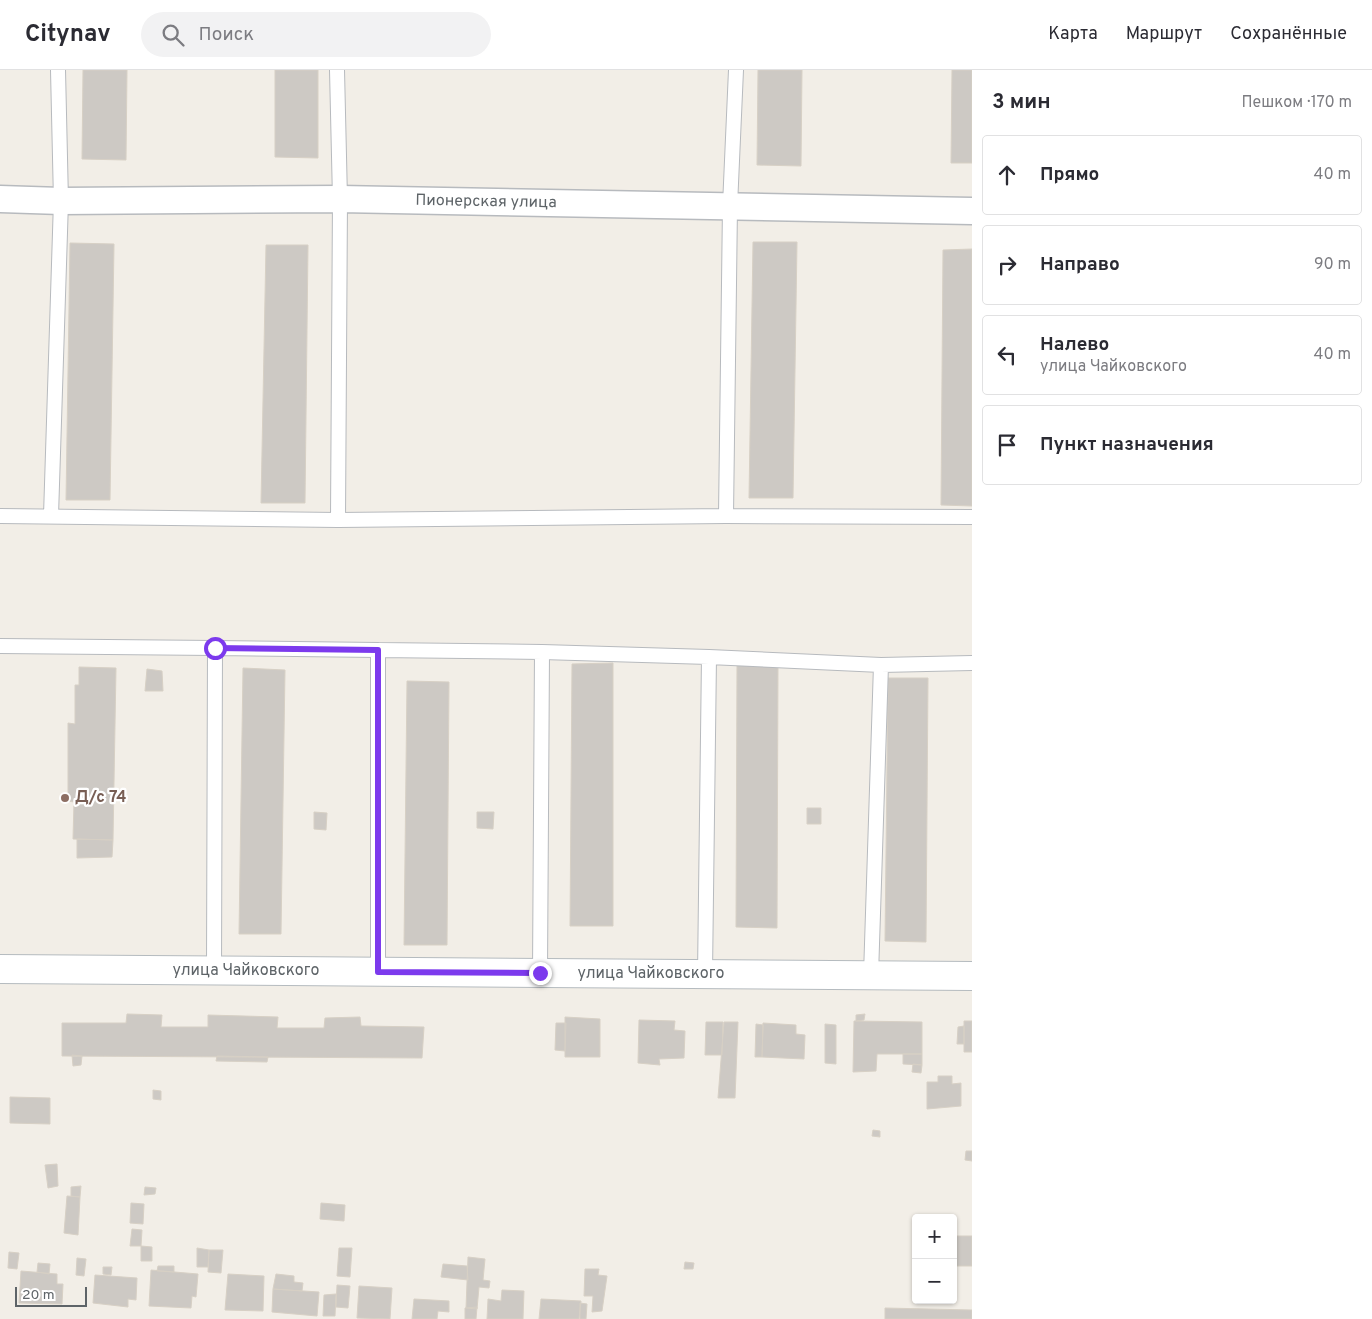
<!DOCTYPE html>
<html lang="ru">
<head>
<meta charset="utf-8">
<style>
	body { margin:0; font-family:Overpass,sans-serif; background:#f2f2f3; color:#2b2b33 }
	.controls { position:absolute; right:15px; bottom:15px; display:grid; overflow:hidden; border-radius:5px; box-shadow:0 1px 4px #0004 }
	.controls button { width:45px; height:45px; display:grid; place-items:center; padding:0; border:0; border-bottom:1px solid #e1e1e2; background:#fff; color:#2b2b33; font:25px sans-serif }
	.scale { position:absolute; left:15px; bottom:12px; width:72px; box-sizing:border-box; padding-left:5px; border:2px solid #5e6468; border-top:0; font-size:14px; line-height:18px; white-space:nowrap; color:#5e6468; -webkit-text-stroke:4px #fff; paint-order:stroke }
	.stop { position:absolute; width:15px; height:15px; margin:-11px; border:4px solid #7c3aed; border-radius:50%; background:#fff }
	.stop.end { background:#7c3aed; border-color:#fff; box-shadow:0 1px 5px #0008 }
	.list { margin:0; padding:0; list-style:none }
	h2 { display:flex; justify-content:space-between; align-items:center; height:65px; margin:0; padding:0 20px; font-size:21px }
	h2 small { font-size:16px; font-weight:400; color:#7c7c81 }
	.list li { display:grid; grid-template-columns:32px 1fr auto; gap:15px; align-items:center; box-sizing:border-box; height:80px; margin:0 10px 10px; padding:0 10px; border:1px solid #e1e1e2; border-radius:5px }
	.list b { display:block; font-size:19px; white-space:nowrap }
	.list p { margin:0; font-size:16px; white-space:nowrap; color:#7c7c81 }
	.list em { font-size:16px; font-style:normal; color:#7c7c81 }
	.icon { flex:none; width:28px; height:28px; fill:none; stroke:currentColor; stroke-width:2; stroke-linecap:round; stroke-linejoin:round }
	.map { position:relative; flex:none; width:972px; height:1249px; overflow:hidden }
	header { display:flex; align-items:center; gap:30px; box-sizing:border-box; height:70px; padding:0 25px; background:#fff; border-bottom:1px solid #e1e1e2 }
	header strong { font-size:24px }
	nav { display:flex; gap:28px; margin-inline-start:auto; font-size:18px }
	.search { width:350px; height:45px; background:#f2f2f3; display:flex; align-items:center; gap:12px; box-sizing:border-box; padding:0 18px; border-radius:28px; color:#7c7c81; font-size:19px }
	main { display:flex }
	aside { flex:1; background:#fff }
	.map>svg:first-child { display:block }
</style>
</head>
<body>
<header>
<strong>Citynav</strong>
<div class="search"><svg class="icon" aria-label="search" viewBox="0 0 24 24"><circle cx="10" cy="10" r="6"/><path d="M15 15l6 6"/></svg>Поиск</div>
<nav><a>Карта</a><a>Маршрут</a><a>Сохранённые</a></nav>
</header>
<main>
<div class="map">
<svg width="972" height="1249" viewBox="0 0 972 1249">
	<rect width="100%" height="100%" fill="#f2eee7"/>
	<path fill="#cdc9c4" stroke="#d7d0c5" d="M83 0H127L126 90 82 89Z
		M275 0H318V88L275 87Z
		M758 0H802L801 96 757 95Z
		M952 0H972V93H951Z
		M753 172H797L793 428H749Z
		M70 173 114 174 110 430H66Z
		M266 175H308L305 433H261Z
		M972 179V436L941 435 943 180Z
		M613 593V856H570L572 594Z
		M737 594H778L777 858 736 857Z
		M79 597 116 598 113 770 73 769 74 732 68 731V653L75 654V615H79Z
		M243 598 285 600 281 864H239Z
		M147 599 162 601 163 621H145Z
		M888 608H928L926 872 885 871Z
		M407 611 449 612 447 875H404Z
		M807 738H821V754H807Z
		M314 742 327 743 326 760 314 759Z
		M477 742H494L493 759 477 758Z
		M77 769 113 770 112 787 77 788Z
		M127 944 162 945 161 957H208V945L278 947 277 958H324L325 948 360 947 361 956 424 957 422 988 62 986V953H126Z
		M865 944 864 950 856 951V945Z
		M565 947 600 949V987H565Z
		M639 950 675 951 674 960 685 961 684 988 659 989 660 995 638 993Z
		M854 951 922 952V984H877L876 1001 853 1002Z
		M964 951H972V982H964Z
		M706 952H723L722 985H705Z
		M724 952H738L735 1028H718Z
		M556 953H566L565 981 555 980Z
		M763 953 796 955V964L805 965 804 989 762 987Z
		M756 954 763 955 762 987H755Z
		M825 954 836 955V994L825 993Z
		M964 956V974H957L958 957Z
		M903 984H922V995L903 994Z
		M72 985 82 986 81 995 73 996Z
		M217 986 268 987 267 992 216 991Z
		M913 994 922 995 921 1003 912 1002Z
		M938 1006H952V1014L961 1013V1036L927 1039V1012H938Z
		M153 1020 161 1021V1030L153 1029Z
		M10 1027 50 1028V1054L10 1053Z
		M873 1060 880 1061V1067L872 1066Z
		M966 1081H972V1091L965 1090Z
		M57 1094 58 1116 48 1118 45 1095Z
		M81 1116 80 1127 71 1126V1117Z
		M145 1117 156 1118 155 1124 144 1125Z
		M67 1126 80 1127 78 1165 64 1163Z
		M131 1133 144 1134 143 1154 130 1153Z
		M321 1133 345 1135 344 1151 320 1149Z
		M132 1159 142 1160 141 1176H130Z
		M953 1166H972V1196H953Z
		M141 1176 152 1177V1191H141Z
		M197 1178 209 1180 208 1197H197Z
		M339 1178H352L350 1207 337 1206Z
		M209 1180H223L221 1203 208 1202Z
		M9 1182 19 1183 17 1199 8 1198Z
		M468 1187 485 1189 483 1210 490 1211 489 1218 479 1217 477 1239 466 1238Z
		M77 1188 86 1189 84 1206 76 1205Z
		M685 1192 694 1193 693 1199H684Z
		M38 1193 50 1194 49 1204 37 1202Z
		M443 1194 467 1196 468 1210 441 1207Z
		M158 1196H174V1202L157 1201Z
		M103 1197H112L111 1205 103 1204Z
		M585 1199H599L598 1205 607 1206 602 1241 592 1242 593 1226H584Z
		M151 1200 198 1204 196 1227 192 1226 191 1238 149 1236Z
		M21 1201 57 1204V1214H63L62 1234 19 1233Z
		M228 1204 264 1206 263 1241 225 1240Z
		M276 1204 294 1206V1212L303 1213 302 1221 273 1219Z
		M95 1205 137 1208 136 1230 128 1229V1237L93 1233Z
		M337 1215 350 1216 348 1238 336 1237Z
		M359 1216 392 1218 390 1249 357 1248Z
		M273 1219 319 1222 317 1246 272 1242Z
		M502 1220 524 1221 523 1249H487L488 1229 501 1231Z
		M336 1224 335 1246H323L324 1225Z
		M414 1229 449 1231V1242L438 1241 437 1249H412Z
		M541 1229 581 1231 579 1249H539Z
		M580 1233 587 1234 586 1249H580Z
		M477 1237 476 1249H465V1238Z
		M885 1238 972 1240V1249H885Z"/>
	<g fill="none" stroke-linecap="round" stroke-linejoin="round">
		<g stroke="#b7babe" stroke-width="16">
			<path id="lane" d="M337 0 340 129 338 450
				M0 446 338 450 726 446 972 447
				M51 446 61 131 58 0
				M726 446 730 136 736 0
				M0 576 215 578 214 900
				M215 578 378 580V902
				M378 580 542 582 540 903
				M542 582 709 587 705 904
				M709 587 881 595 871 905
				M881 595 972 593"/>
		</g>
		<g stroke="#b7babe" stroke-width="29">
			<path id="street" d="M0 129 61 131 340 129 972 141"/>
		</g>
		<g stroke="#b5bbbf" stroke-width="30">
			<path id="secondary" d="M0 899 972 906"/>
		</g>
		<use href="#lane" stroke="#fff" stroke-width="14"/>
		<use href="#street" stroke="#fff" stroke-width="26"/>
		<use href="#secondary" stroke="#fff" stroke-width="28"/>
	</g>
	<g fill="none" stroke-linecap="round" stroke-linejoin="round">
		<path stroke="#7c3aed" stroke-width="6" d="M215 578 378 580V902L540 903"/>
	</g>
	<circle fill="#8d6e63" stroke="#fff" stroke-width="2" cx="65" cy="728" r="5"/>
	<g text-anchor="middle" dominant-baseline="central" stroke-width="4.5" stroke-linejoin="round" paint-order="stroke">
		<g font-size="16" fill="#5e6468" stroke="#fff">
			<text transform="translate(486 132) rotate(1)">Пионерская улица</text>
			<text x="246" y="901">улица Чайковского</text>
			<text x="651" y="904">улица Чайковского</text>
		</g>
		<g font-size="16" font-weight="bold" fill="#785e54" stroke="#fff" text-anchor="start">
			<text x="75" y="728">Д/с 74</text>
		</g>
	</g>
</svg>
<div class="controls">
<button>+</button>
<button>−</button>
</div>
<div class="scale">20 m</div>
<div class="stop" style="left:215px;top:578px"></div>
<div class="stop end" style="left:540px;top:903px"></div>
</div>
<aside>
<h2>3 мин<small>Пешком · 170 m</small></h2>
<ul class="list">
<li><svg class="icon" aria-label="ahead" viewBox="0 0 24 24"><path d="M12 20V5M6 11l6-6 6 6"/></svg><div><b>Прямо</b></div><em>40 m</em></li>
<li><svg class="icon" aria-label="right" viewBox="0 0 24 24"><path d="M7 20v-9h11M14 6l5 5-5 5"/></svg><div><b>Направо</b></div><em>90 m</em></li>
<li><svg class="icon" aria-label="left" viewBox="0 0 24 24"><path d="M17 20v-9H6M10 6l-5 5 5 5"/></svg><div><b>Налево</b><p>улица Чайковского</p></div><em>40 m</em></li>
<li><svg class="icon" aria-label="arrive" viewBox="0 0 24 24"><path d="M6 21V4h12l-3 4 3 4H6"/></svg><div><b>Пункт назначения</b></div></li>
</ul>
</aside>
</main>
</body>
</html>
